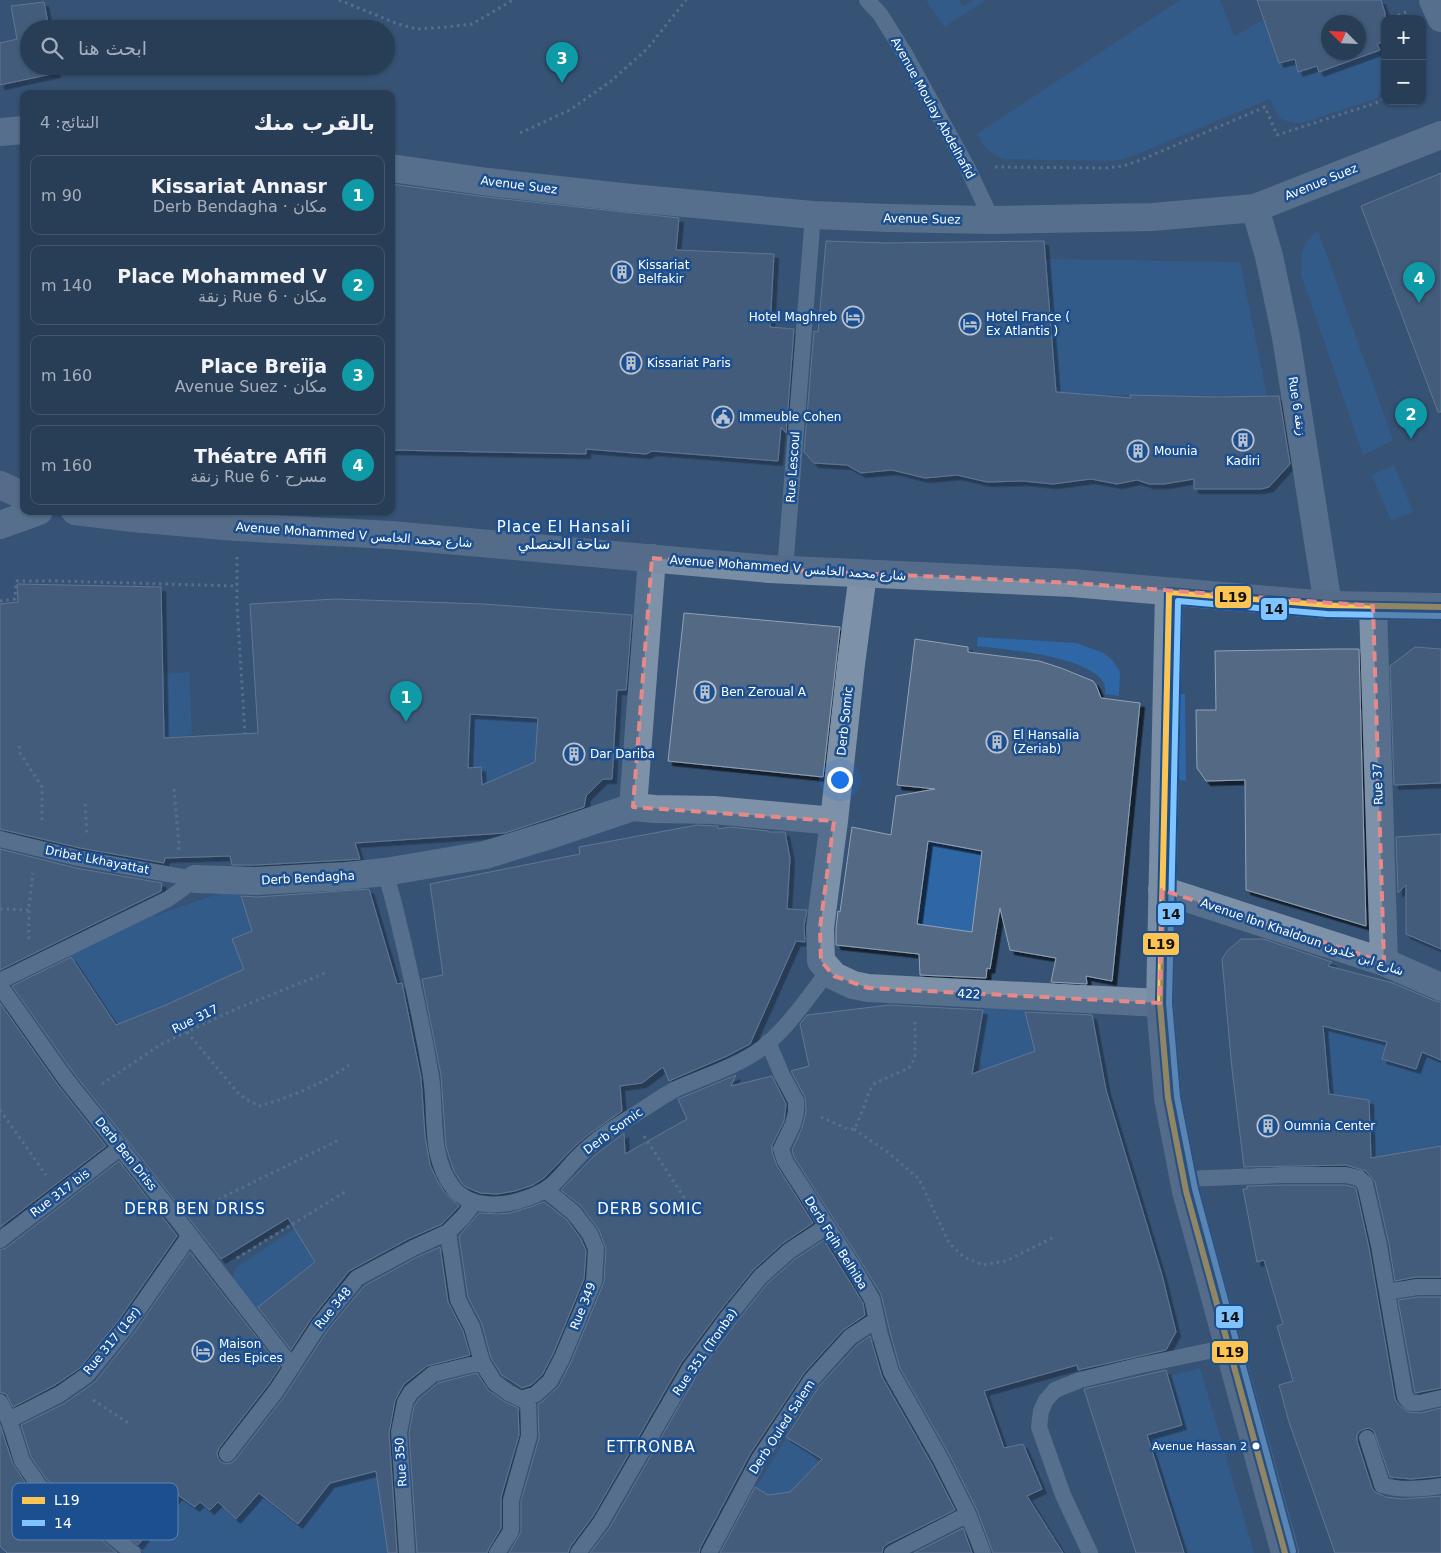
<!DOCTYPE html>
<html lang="ar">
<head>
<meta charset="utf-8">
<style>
	body { margin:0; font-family:"DejaVu Sans","Noto Naskh Arabic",sans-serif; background:#344961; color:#f1f3f6; direction:rtl }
	.controls { position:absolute; right:15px; top:15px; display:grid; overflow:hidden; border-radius:10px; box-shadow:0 1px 4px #0004 }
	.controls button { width:45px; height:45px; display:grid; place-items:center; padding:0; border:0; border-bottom:1px solid #44576d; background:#283e57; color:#f1f3f6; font:25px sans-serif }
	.compass { position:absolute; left:1321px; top:15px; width:45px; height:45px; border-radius:50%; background:#283e57; box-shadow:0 1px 4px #0004; rotate:294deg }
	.you { position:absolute; left:839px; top:779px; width:18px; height:18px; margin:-12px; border:4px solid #fff; border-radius:50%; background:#1a73e8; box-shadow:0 0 0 8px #1a73e833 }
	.badge { display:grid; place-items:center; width:32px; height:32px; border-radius:50%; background:#e69b98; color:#fff; font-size:16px; font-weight:700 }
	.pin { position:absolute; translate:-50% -41px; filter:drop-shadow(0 1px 2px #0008) }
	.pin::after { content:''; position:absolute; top:26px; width:18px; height:15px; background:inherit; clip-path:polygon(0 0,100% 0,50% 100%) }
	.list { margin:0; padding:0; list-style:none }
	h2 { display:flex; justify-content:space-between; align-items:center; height:65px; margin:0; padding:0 20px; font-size:21px }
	h2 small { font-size:16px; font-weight:400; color:#a5aeba }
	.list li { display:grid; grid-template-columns:32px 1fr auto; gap:15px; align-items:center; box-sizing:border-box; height:80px; margin:0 10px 10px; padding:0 10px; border:1px solid #44576d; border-radius:10px }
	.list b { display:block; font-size:19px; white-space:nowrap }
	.list p { margin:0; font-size:16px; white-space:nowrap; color:#a5aeba }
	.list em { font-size:16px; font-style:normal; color:#a5aeba }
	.icon { flex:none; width:28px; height:28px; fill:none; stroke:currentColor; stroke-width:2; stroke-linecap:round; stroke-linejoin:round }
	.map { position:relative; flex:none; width:1441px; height:1553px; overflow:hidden; direction:ltr }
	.search { position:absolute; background:#283e57; box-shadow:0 1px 4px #0004; left:20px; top:20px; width:375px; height:55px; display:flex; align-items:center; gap:12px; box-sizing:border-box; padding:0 18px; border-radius:28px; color:#a5aeba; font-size:19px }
	.panel { position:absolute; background:#283e57; box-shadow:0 1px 4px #0004; left:20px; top:90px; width:375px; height:425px; border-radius:10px; direction:rtl }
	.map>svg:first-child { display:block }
</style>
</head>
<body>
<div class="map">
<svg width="1441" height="1553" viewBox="0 0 1441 1553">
	<defs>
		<filter id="shadow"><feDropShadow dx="4.5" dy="4.5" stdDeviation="0" flood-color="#0009"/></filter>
	</defs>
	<rect width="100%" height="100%" fill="#365274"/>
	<path fill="#2f66a5" d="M926 0H959L963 7 974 0H986L944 27Z
		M1180 0H1220L1234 36C1245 32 1253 24 1264 20L1279 63 1295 59 1298 72 1317 66 1320 72 1379 50 1377 44 1385 41V90L1375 99 1301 123C1278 122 1279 118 1270 99L1132 156 1120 160 1105 161 1004 159C990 154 984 147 977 134Z
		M1318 231 1393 440 1363 455 1301 274C1301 255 1302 241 1318 231Z
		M1046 259 1240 262 1267 396 1094 395 1056 392Z
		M1394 465 1413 512 1391 520 1372 475Z
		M978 637 1076 643 1104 653 1113 661 1120 672 1119 696 1105 694C1106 688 1105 682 1099 677 1076 655 1009 650 977 646Z
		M189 672 192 735 164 738 162 674Z
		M1178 694H1185L1186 781 1180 780 1175 776Z
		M470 714 554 718 538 728 534 776 521 768 482 785 481 768H468Z
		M928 841 983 848 988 963 913 953Z
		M239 887 252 931 232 939 253 993 210 984 166 1005 116 1025 68 952 153 916Z
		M984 1003 1023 1005 1035 1051 1010 1060 992 1096 976 1050Z
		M1326 1027 1387 1042 1383 1059 1416 1069 1422 1052 1441 1061V1146L1371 1158 1369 1100 1329 1094 1324 1038Z
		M295 1229 316 1261 256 1310 233 1281V1275L237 1267Z
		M1200 1368 1254 1553H1184L1147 1435 1182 1425 1168 1377Z
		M787 1437 810 1452 819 1463 808 1473 815 1484 787 1505 756 1487Z
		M376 1471 388 1553H144L137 1547 179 1495 194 1507 200 1502H218L236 1519 259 1493 298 1524 330 1483Z"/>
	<path fill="#526984" stroke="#92a2b6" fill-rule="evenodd" filter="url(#shadow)" d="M1257 0H1381L1385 13V41L1377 44 1380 50 1319 72 1317 66 1298 72 1295 59 1279 63ZM1328 22H1358V52H1328Z
		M44 2 49 29H29V66H55L56 73 0 85V43L17 39 11 6Z
		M1441 173V412H1438L1361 206Z
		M391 184 486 197 679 218 676 250 774 254 770 327 794 329 786 433 781 427 778 461 652 451 646 454 586 449V454L391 450Z
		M826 241 885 243 1044 241 1056 392 1131 398 1130 395 1216 397 1279 396 1290 464 1269 487 1261 489H1194V479L1164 484H1149L1137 480 1117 484 1091 479 1053 484 1023 481 987 482 957 475 925 478 892 470 861 473 847 465 814 463 804 452 814 331 818 332Z
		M17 584 161 587 164 738 258 733 250 604 335 599 484 604 632 615 626 690H617L612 779H603L586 796 584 807 505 833 355 843 360 859 345 860 256 865H232L230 856 165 858 164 863 80 848 0 829V604L18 602ZM470 714 538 718 535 762 482 785 481 767 468 768Z
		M684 613 840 627 823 777 668 761Z
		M915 639 968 647V652L1039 661 1061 668 1093 681 1096 685 1101 698 1140 703 1112 981 1086 976 1087 984 1051 982 1056 958 1010 950 1000 908 990 969 987 968 986 978 920 975 919 954 836 945V929L838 911 840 912 852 827 891 835 896 796 935 789 897 785ZM928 841 982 851 972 932 917 924Z
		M1415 647 1441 649V783L1394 785 1390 666Z
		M1333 649H1359L1366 926 1246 890 1245 780 1206 781 1197 768 1196 710H1216L1215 651Z
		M697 825 718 826V829L730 827 768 831 769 832H785L790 858 787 909 807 910 804 926 805 942 796 941 750 1044 727 1056 669 1081 663 1067 642 1083 620 1086 622 1111 589 1134 574 1147 545 1177 533 1185 515 1191 497 1194 480 1193 466 1187 461 1182 454 1171 446 1147 441 1075 422 979 443 975 430 884 580 854 579 847Z
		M1441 834V949L1406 934V885L1398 893 1396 837Z
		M0 849 76 868 162 883 161 891 0 970Z
		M369 889 397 984 402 983 421 1078 425 1136 430 1165 437 1180 445 1193 459 1206 442 1224 408 1239 349 1271 311 1319 291 1350 258 1307 315 1262 288 1218 221 1259 73 1072 12 986 71 957 116 1025 166 1005 244 969 232 939 252 931 241 896 257 897Z
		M1241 939H1263L1332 962 1328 966 1393 983 1435 1001 1441 1002V1060L1422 1052 1416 1069 1382 1059 1387 1042 1323 1026 1329 1094 1369 1100 1371 1158 1441 1146V1277H1416L1395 1281 1389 1244 1375 1182 1366 1171 1346 1165 1244 1167 1232 1069 1222 959 1228 950Z
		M0 1003 57 1084 106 1146 0 1227Z
		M889 1005 983 1010 972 1074 1035 1051 1025 1012 1092 1015 1106 1090 1162 1275 1176 1332 1166 1350 1078 1370 1077 1365 984 1391 1004 1448 1023 1444 1042 1489 1027 1496 1063 1553H993L977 1510 949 1454 900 1368 890 1332 881 1294 860 1260 794 1157 792 1150 802 1128 806 1112 805 1097 791 1071 809 1066 800 1024 807 1015Z
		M736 1075 731 1086 772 1076 786 1104 784 1121 772 1145V1152L777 1166 813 1223 783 1243 753 1270 719 1312 681 1363 593 1516 570 1547 568 1553H509L521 1532V1501L539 1438 538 1404 543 1401 559 1386 571 1362 604 1282 606 1249 599 1230 582 1207 561 1190 595 1155 624 1133 625 1154 687 1119 678 1099Z
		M119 1161 177 1236 118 1321 80 1368 55 1385 13 1407 6 1394 0 1392V1250L6 1248Z
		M1282 1185H1345L1354 1187 1356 1189 1369 1248 1395 1399 1398 1404 1408 1412 1421 1413 1441 1408V1476L1411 1479 1390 1477 1374 1431 1369 1428 1364 1429 1360 1431 1357 1435V1441L1372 1488 1375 1492 1386 1497 1403 1499 1441 1496V1553H1335L1289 1422 1279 1385 1293 1381 1277 1326 1283 1324 1264 1260 1257 1262 1243 1189H1247V1186Z
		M544 1202 567 1220 581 1239 586 1251 584 1279 553 1354 542 1375 531 1385 522 1388 502 1375 491 1358 482 1324 468 1297 459 1236 479 1213 498 1214 510 1213 530 1207Z
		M824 1240 863 1303 865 1315 843 1330 804 1373 750 1454 700 1548 699 1553H590L610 1527 698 1373 735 1324 767 1284 795 1259Z
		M440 1247 448 1302 463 1331 470 1355 427 1366 404 1384 395 1400 389 1433 397 1553H388L376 1471 330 1483 298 1524 259 1493 236 1519 218 1502 210 1510 200 1502 195 1507 178 1495 138 1545 116 1526 47 1480 31 1457 21 1425 65 1403 95 1382 134 1333 190 1252 280 1367 268 1385 219 1448 217 1453 218 1458 221 1462 226 1464 231 1463 235 1460 284 1397 327 1331 364 1286 417 1257Z
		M1418 1297H1441V1388L1415 1393 1398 1300Z
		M870 1336 882 1377 931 1463 955 1510 887 1544 883 1548 882 1553H720L755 1487 768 1495 790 1492 822 1459 786 1437 820 1385 857 1345Z
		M1166 1370 1182 1425 1147 1435 1184 1553H1136L1084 1389Z
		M477 1373 488 1390 505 1402 518 1408 519 1435 501 1497V1528L489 1548 487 1553H417L409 1433 414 1406 419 1399 438 1383Z
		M0 1425 13 1464 32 1493 104 1542 117 1553H7L0 1546Z
		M963 1528 972 1553H914Z"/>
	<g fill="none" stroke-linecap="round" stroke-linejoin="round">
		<path stroke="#7d92a8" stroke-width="3" stroke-dasharray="2.5 4" stroke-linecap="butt" d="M339 0 398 24 417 29 447 27 472 24 513 0
			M1395 19 1394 17 1406 12
			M520 133 570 110 611 81 647 49 686 0
			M995 167 1105 168 1123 166 1141 160 1265 107 1277 135 1376 103 1385 97
			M237 557V605L245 734
			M0 601 15 599 16 583 17 581H57L237 586
			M19 746 20 753 42 787V824
			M174 789 179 844 178 852
			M85 804 87 834
			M0 909 29 910
			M29 939V907L33 873
			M187 1032 239 1094 249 1101 260 1106C290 1097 323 1084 349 1065
			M102 1084 163 1043 236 1009 325 973
			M0 1110 46 1175
			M821 1117 847 1129H854L858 1122 870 1090 875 1083 909 1068 915 1058V1019
			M854 1129 889 1153 919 1179 949 1243 964 1257 983 1265 1006 1261 1054 1237
			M644 1136 687 1202 697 1212
			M201 1208 341 1139
			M237 1258 345 1192
			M93 1400 128 1423"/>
		<path stroke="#7d92a8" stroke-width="16" d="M867 0 880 14 905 54 967 167 992 220
			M785 570 813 215
			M0 839 78 858 195 879
			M385 872C393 896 398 921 404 945 414 989 424 1033 431 1077 437 1116 428 1155 453 1188 470 1209 504 1207 527 1198 557 1188 560 1174 581 1154 599 1136 621 1123 642 1110 653 1103 664 1095 676 1089 701 1078 740 1065 762 1048 787 1029 809 996 829 970
			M0 981 168 899 181 890 195 879
			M0 986 65 1078 178 1220 292 1367
			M768 1042 782 1075 796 1101V1112L793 1124 781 1149 785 1161 852 1265 872 1299 880 1335 891 1372 940 1458 968 1514 983 1553
			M1184 1179 1282 1175H1346L1359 1178 1365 1184 1379 1246 1405 1397 1411 1403H1419L1441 1398
			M448 1232 458 1300 472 1327 482 1362 494 1382 509 1393 521 1399 536 1394 550 1381 562 1358 594 1281 596 1249 590 1234 574 1213 546 1190
			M0 1240 121 1147
			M1387 1292 1417 1287H1441
			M0 1402 9 1420 22 1461 40 1487 110 1534 133 1553
			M9 1420 60 1394 87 1375 126 1327 190 1235
			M1367 1438 1382 1485C1400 1491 1422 1489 1441 1486
			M227 1454 276 1391 319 1325 357 1278 413 1248 448 1232 463 1217 474 1203
			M407 1553 399 1432 405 1402 411 1392 433 1374 482 1362
			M497 1553 511 1531V1500L529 1436 528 1397
			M578 1553 601 1522 690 1368 727 1318 760 1277 789 1251 827 1226
			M709 1553 759 1459 812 1379 850 1337 876 1320
			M892 1553 968 1514
			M1090 1553 1063 1495 1039 1427 1041 1411 1046 1400 1055 1390 1080 1380 1137 1366 1228 1347"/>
		<path stroke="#7d92a8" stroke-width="28" d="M1433 0 1441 18
			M0 132 24 130
			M391 168 488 182 631 198 813 215 888 218 992 220 1152 217 1255 208 1441 135
			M1255 208 1269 256 1286 337 1328 605
			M0 525 39 511
			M652 558 633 807 655 809 714 810 834 821
			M863 574 851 664 834 821 820 928 821 961 834 976 853 985 868 988 1160 1003
			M1373 606 1384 962
			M195 879 256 881 346 876 385 872 485 855 553 834 633 807
			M1162 890 1384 962 1441 987"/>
		<path stroke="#798da4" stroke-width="28" d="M0 485 24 496
			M75 511 132 518 236 527 391 535 769 569 1072 583 1328 605 1441 607
			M1169 592 1160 1003 1168 1098 1186 1191 1285 1553"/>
		<g stroke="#1b4f8f" stroke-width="10">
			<path id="bus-1" d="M1285 1553 1186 1191 1168 1098 1160 1003 1169 592 1328 605 1441 607"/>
		</g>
		<g stroke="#1b4f8f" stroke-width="10">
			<path id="bus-2" d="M1293 1551 1195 1189 1177 1097 1169 1003 1178 601 1327 614 1441 616"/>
		</g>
		<use href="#bus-1" stroke="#fcc553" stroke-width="6"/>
		<use href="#bus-2" stroke="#80c4ff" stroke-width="6"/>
	</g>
	<path d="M0 0H1441V1553H0ZM652 558 769 569 1072 583 1373 606 1384 962 1162 890 1160 1003 868 988 834 976 821 961 820 928 834 821 633 807Z" fill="#365274" fill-opacity=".55" fill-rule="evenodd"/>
	<path fill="none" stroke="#e88989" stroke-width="4" stroke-dasharray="10 6" stroke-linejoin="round" d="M652 558 769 569 1072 583 1373 606 1384 962 1162 890 1160 1003 868 988 834 976 821 961 820 928 834 821 633 807Z"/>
	<defs>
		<g id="building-ring" transform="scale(1.125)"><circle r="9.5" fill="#1b4f8f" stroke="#b9c2ce" stroke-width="1.5"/><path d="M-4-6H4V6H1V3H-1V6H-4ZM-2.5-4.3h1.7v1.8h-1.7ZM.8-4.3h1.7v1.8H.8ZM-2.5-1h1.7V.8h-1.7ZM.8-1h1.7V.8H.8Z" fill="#b9c2ce"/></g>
		<g id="hotel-ring" transform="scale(1.125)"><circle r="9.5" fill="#1b4f8f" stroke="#b9c2ce" stroke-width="1.5"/><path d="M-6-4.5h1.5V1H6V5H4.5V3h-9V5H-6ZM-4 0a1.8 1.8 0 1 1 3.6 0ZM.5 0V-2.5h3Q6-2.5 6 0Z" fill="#b9c2ce"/></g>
		<g id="civic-ring" transform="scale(1.125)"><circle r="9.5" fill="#1b4f8f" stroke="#b9c2ce" stroke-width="1.5"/><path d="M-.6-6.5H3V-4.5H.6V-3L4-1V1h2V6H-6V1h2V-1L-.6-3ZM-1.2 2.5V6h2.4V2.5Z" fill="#b9c2ce"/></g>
	</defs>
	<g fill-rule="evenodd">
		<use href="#building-ring" x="622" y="272"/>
		<use href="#hotel-ring" x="853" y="317"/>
		<use href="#hotel-ring" x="970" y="324"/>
		<use href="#building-ring" x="631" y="363"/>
		<use href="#civic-ring" x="723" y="417"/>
		<use href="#building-ring" x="1243" y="440"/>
		<use href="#building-ring" x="1138" y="451"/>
		<use href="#building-ring" x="705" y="692"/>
		<use href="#building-ring" x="997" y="742"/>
		<use href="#building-ring" x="574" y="754"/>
		<use href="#building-ring" x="1268" y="1126"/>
		<use href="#hotel-ring" x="203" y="1351"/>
	</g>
	<circle fill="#fff" stroke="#1b4f8f" stroke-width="2" cx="1256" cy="1446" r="4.5"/>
	<g text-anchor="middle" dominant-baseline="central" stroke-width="5" stroke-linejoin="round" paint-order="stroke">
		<g font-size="11" fill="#fff" stroke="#1b4f8f" text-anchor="end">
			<text x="1247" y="1446">Avenue Hassan 2</text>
		</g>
		<g font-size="12" fill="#fff" stroke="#1b4f8f">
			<text transform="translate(933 108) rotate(61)">Avenue Moulay Abdelhafid</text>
			<text transform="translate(1321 182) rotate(-22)">Avenue Suez</text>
			<text transform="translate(519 185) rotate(7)">Avenue Suez</text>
			<text transform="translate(922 219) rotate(1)">Avenue Suez</text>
			<text transform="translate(1297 406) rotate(81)">Rue 6 زنقة</text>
			<text transform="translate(793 467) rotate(-86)">Rue Lescoul</text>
			<text transform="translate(354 535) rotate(4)">Avenue Mohammed V شارع محمد الخامس</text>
			<text transform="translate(788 568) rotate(4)">Avenue Mohammed V شارع محمد الخامس</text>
			<text transform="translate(845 721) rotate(-84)">Derb Somic</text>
			<text transform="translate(1378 784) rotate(-92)">Rue 37</text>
			<text transform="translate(97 860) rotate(11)">Dribat Lkhayattat</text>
			<text transform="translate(308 878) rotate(-3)">Derb Bendagha</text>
			<text transform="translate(1302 937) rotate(19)">Avenue Ibn Khaldoun شارع ابن خلدون</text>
			<text transform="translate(969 994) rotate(3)">422</text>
			<text transform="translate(195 1019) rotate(-26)">Rue 317</text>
			<text transform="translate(613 1131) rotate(-36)">Derb Somic</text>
			<text transform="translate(126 1154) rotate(51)">Derb Ben Driss</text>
			<text transform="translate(60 1193) rotate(-37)">Rue 317 bis</text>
			<text transform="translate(836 1243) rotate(58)">Derb Fqih Belhiba</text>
			<text transform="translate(583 1306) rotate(-68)">Rue 349</text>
			<text transform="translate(333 1308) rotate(-51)">Rue 348</text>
			<text transform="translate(112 1341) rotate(-51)">Rue 317 (1er)</text>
			<text transform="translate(705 1352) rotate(-55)">Rue 351 (Tronba)</text>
			<text transform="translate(782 1427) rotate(-57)">Derb Ouled Salem</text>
			<text transform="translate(401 1462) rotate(-94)">Rue 350</text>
		</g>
		<g font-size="12" fill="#fff" stroke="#1b4f8f" text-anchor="start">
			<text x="638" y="265">Kissariat<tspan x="638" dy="14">Belfakir</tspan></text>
			<text x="837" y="317" text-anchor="end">Hotel Maghreb</text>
			<text x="986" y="317">Hotel France (<tspan x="986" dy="14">Ex Atlantis )</tspan></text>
			<text x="647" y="363">Kissariat Paris</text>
			<text x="739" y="417">Immeuble Cohen</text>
			<text x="1154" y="451">Mounia</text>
			<text x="1243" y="461" text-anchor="middle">Kadiri</text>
			<text x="721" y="692">Ben Zeroual A</text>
			<text x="1013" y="735">El Hansalia<tspan x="1013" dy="14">(Zeriab)</tspan></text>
			<text x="590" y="754">Dar Dariba</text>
			<text x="1284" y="1126">Oumnia Center</text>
			<text x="219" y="1344">Maison<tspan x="219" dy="14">des Epices</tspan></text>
		</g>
		<g font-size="15" letter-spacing="1" fill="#fff" stroke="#1b4f8f">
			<text x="564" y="527">Place El Hansali<tspan x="564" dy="17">ساحة الحنصلي</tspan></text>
			<text x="195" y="1209">DERB BEN DRISS</text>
			<text x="650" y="1209">DERB SOMIC</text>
			<text x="651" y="1447">ETTRONBA</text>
		</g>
	</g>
	<rect x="12" y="1483" width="166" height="57" rx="8" fill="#1b4f8f" stroke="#5f84b1" stroke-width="1"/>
	<rect x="22" y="1497" width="23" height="7" fill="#fcc553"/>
	<rect x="22" y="1520" width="23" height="6" fill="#80c4ff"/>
	<g font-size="14" fill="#fff">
		<text x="54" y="1505">L19</text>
		<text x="54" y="1528">14</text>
	</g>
	<g stroke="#1b4f8f" stroke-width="2">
		<rect x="1214" y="585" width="38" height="24" rx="5" fill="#fcc553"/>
		<rect x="1260" y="597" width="28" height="24" rx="5" fill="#80c4ff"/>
		<rect x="1157" y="902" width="28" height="24" rx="5" fill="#80c4ff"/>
		<rect x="1142" y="932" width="38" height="24" rx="5" fill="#fcc553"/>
		<rect x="1215" y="1305" width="29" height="24" rx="5" fill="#80c4ff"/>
		<rect x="1211" y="1340" width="38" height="24" rx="5" fill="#fcc553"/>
	</g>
	<g font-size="14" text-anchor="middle" font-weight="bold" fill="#111">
		<text x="1233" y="602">L19</text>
		<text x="1274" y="614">14</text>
		<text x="1171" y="919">14</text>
		<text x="1161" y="949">L19</text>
		<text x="1230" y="1322">14</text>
		<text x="1230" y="1357">L19</text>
	</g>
</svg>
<div class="controls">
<button>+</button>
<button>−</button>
</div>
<svg class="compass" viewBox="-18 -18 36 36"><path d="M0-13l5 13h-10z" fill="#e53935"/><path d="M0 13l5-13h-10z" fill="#a5aeba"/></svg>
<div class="you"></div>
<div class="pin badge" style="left:406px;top:722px;background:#0f9aa8">1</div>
<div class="pin badge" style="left:1411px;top:439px;background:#0f9aa8">2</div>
<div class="pin badge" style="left:562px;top:83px;background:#0f9aa8">3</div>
<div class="pin badge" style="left:1419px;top:303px;background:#0f9aa8">4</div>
<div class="search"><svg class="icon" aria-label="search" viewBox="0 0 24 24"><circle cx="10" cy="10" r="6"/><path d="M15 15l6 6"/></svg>ابحث هنا</div>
<section class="panel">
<h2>بالقرب منك<small>النتائج: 4</small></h2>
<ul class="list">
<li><span class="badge" style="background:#0f9aa8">1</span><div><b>Kissariat Annasr</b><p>مكان · Derb Bendagha</p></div><em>90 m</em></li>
<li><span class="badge" style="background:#0f9aa8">2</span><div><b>Place Mohammed V</b><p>مكان · Rue 6 زنقة</p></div><em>140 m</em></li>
<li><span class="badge" style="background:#0f9aa8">3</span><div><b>Place Breïja</b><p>مكان · Avenue Suez</p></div><em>160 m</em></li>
<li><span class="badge" style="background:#0f9aa8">4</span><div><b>Théatre Afifi</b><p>مسرح · Rue 6 زنقة</p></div><em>160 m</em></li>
</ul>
</section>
</div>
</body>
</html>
